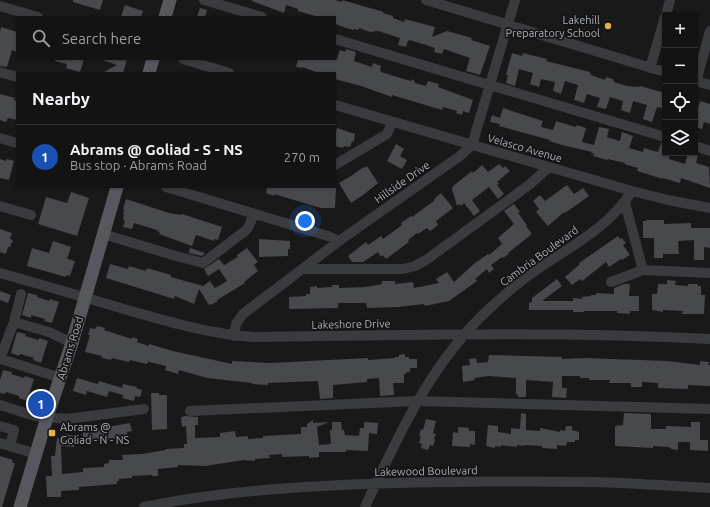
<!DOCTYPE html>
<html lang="en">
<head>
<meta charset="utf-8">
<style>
	body { margin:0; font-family:Ubuntu,sans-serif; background:#202022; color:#f1f3f6 }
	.controls { position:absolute; right:12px; top:12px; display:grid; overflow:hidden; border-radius:0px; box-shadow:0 1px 3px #0004 }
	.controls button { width:36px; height:36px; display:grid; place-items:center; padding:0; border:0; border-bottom:1px solid #323234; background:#131314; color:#f1f3f6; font:20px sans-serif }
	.you { position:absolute; left:305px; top:221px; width:14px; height:14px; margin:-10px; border:3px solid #fff; border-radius:50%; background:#1a73e8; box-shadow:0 0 0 6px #1a73e833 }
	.badge { display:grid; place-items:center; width:26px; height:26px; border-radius:50%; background:#e2b049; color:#fff; font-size:13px; font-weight:700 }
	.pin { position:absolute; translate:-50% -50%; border:2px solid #fff; box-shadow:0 1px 4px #0006 }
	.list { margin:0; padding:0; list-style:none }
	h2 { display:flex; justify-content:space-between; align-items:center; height:52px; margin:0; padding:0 16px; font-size:17px }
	h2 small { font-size:13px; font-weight:400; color:#9d9ea0 }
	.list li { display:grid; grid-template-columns:26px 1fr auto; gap:12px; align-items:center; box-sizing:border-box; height:64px; padding:0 16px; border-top:1px solid #323234 }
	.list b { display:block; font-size:15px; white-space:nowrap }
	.list p { margin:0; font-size:13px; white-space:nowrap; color:#9d9ea0 }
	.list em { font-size:13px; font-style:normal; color:#9d9ea0 }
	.icon { flex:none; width:22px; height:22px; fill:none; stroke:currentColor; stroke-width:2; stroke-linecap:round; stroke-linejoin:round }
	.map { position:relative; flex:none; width:710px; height:507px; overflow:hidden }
	.search { position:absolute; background:#131314; box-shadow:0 1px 3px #0004; left:16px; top:16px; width:320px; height:44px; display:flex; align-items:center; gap:10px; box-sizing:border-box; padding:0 14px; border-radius:0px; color:#9d9ea0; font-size:15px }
	.panel { position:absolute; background:#131314; box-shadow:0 1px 3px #0004; left:16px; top:72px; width:320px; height:116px; border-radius:0px }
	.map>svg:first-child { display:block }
</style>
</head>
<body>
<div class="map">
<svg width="710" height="507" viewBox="0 0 710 507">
	<rect width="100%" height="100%" fill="#19191a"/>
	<path fill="#48494d" d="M73 0H103L100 10 73 2Z
		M252 0H335L342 2V0L384 12 383 13 393 16V18L404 22 405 19 435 27 432 37 447 31 472 38 471 40 490 46 480 75 466 71 470 58 444 49 442 54 434 52 435 48 410 40 408 41 406 47 398 45 400 38 378 31 370 32 359 28 358 30 354 29V30L346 28 335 24V17H319L298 11V9L286 5 284 13 252 1Z
		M125 5 143 11 141 17H121Z
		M200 8 207 10 205 17H197Z
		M1 27 17 32V52L12 50 7 67 0 66V32Z
		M346 49 356 52 354 61 372 67 373 63 381 66 380 70 381 72 407 80 411 81 413 79 415 83 426 86 428 81 439 84 438 87 473 100 469 113 463 111 462 115 456 113 457 111 443 107 442 110 392 95V97L361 86 335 79V73H319L302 67V68L296 67 298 59H337L340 50 345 52Z
		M512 53 522 56 523 53 547 59 546 61 590 72 591 75 605 80 606 77 613 79 614 82 627 86 639 87 640 86 665 93V109L657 107 652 122 643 119 647 105 633 101 630 113 621 110 623 101 610 97 606 109 597 107 600 98 587 94 584 103 574 100 578 85 565 81 561 94 553 91 555 82 541 79 539 87 530 84 533 73 519 69 515 86 506 83 508 75H506Z
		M55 59H84L80 72 66 68 67 64 55 61Z
		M102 59H127L123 73H102L117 65 102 60Z
		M0 94 15 98 14 100 17 101V120L8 118 6 122 0 120Z
		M700 101 710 104V124L704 122 702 129 695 127V118Z
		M503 108 543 121 541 127 553 130 556 121 576 127 577 125 586 128 582 142 594 145 599 127 609 129 607 137 620 141 622 132 633 136 629 148 643 152 644 148 658 152 661 143H665V153H670L669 159 685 164 688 153 698 156 696 163 709 167 710 188 681 178 680 183 663 178V179L637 171 638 168 624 164 625 163 608 159 607 160 593 156 594 154 591 153 592 152 562 145 549 141 550 140 499 126 500 124 490 122 492 115 500 118Z
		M337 128 355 134 354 142 352 141 350 147 344 146 343 148 335 146V135Z
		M396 144 404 149 400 156 407 160 402 169 387 161Z
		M0 159 6 161 7 159 14 161 9 180 0 178Z
		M499 164 503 168 505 166 510 171 497 182 499 183 497 185 504 194 498 199 489 187 472 200 480 211 474 216 464 203 461 206 459 204 457 206 452 189 453 186 472 171 473 173 482 165 488 172Z
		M367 166 378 183 363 195 351 203 339 183 351 176 364 167 365 168Z
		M567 185 574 194 583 188 589 196 565 213 564 212 548 226 536 212 539 209 533 201 540 195 545 201Z
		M267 187H317L336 188 335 208H321L274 194V196L266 193Z
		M71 192 89 198 77 236 38 224 46 197 67 203Z
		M441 193 453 208 436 221 438 225 430 231 427 228 418 234 417 233 408 240 409 242 386 259 383 255 381 257 378 252 363 262H352L348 256 366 242 368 245 381 236 383 239 402 225 401 223 411 216 412 217 435 200 434 199Z
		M126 199 169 213 181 215 182 214 222 227 218 240 214 239V241L196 235 192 246 159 234 160 232 157 231V230L134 223 132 229 123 227 125 221 123 220 124 215H123L124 210 123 209Z
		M514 204 520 212 518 213 527 225 526 226 532 234 508 253 509 254 503 258 502 257 491 265 494 269 489 273 487 269 475 279 477 281 449 301 425 306 424 304 398 307 367 308 366 303H338V308L289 309V297L306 296V294H310V287L317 286V288L332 287V285H339V288L366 287 382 284V281H395V284L413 282 414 288 439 283 436 279 447 272 454 282 475 263 488 254 489 255 502 244 498 238 514 224 504 211Z
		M646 220H664V224L691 223V228H710V248L704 247V260H694V240L678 241 679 254H663V258H654V238H643V221H646Z
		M0 229 12 233 10 239 13 240 10 247H8L6 254 0 252Z
		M618 236 620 239 622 238 626 243 623 245 630 255 622 260 621 259 609 267 606 262 582 281 580 279 572 285 565 277 580 264 579 263Z
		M259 239 290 241V249H288V256L259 257Z
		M53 241 71 247 67 259 75 261 70 276 66 275V277L27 266 32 248 49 253Z
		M190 248 205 253 202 256 189 253Z
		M247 248 258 262 254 265 258 271 244 282 245 283 217 300 218 301 211 305 210 304 209 305 199 289 194 304 175 296 174 299 106 278 110 264 128 269 129 266 146 271 147 268 171 275V277L203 286 210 281 215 288 227 281 219 269 208 276 204 269 219 259 224 265 238 257 237 255Z
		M557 279 562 286 542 301H573V298L583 299 581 297 591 296V295H596V293L614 294V288L624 284H630L629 296H639V311H630V314L617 313V311H584V312H573V310H529V303L532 302V298Z
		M667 280 676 281 675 285 688 286V284H698V286H701V295H705L704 314H682L683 311 663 310V312L652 310V294H657L658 284H667Z
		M0 291 11 295 8 303 0 300Z
		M28 293 37 295V297L49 301 50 299 59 302 52 323 44 321 45 319 31 315V318L22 315Z
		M97 326 105 328 104 330 132 339V337L138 339 137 342 149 346V344L173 351 232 364V361L270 363 368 358V360L395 358V357H399V355L405 354V357H409V359H417V368H410V372H406V374H404V383H393L394 395 380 396 379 378 367 379V382L333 385V398L320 399 318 381 268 383V385L252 384V383L207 378 179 370 178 374 165 370 166 366 149 362V360L147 364 130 360 129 362 112 358 111 360 102 358V356L85 352 90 335H88L90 328 95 329Z
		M17 332 26 334 25 336 39 340V338L48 341 41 363 33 360 34 358 20 354 19 356 11 353Z
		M489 355 562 357V359L585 358 668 361 700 365V361L709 362 708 365H710V386L688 385V389L658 388V383L642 382V387H631V383H609L610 380H589V378H580V376H562V388H567L566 398 552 397 553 382 526 380V397H518V395L516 394V378L489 376 474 378 475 380 463 382 462 366 470 365 469 359 476 358 477 363 488 362Z
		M3 370 12 372 11 374 24 378 25 376 34 379 27 401 19 398V396L6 392 5 394 0 393V380Z
		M77 378 98 384 99 381 122 388 123 384 137 387 136 388 142 390 140 397 135 396 134 401 122 398 123 395 109 391 107 397 87 391 86 395 73 391Z
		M151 393H159V395H167V429L152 430Z
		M521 413 526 414V430L540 431V428L560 432V430L565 431 566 426H572V430L579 432V440H575V442H567L566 446 557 445V449L542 448V446L525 445 524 446 517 445V447L501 445V447L495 446V448L486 446 488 425 498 426V432L511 434V428L520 429Z
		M624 413 651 414V429H666V426L691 427V422H700V440H708V451L690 450V442H678V450L671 449V448L668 447 653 446V448L615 446V426L623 425Z
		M186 416 198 417V425H195V438L220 437V433L235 431 236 437 248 436V439L263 438V436L301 434V427H307V424L313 420V423L329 422 317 427 319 445 331 444 330 430H332V422H341L342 430H344L345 435 359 436 360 428H364V422L378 423 377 434 369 433 368 451 346 450V452H319V457L309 458V456L282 457V454L269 455 270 458 255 459V461L244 460 205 466 178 465V467L158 469V476H152V475L132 476V478L119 479V481H117V484L79 487V490L61 491V497H47L46 476H52L51 456H55L57 438 61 439V437H65V434L75 436 74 447 61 446 62 474 83 472V468L104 467V464L109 463V460H123L122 455 142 454 166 450V449L184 448V444H187L186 426 182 427 181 417Z
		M426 419 436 421 433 433 436 434 434 439 435 440 433 446 430 445 428 450 421 448 422 444 419 443 421 436H419L421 429 423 430Z
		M130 423 132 431 127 432 128 436 101 441H83V429H97Z
		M458 427 469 428V431H475V445L470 444V447L452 446 453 432 458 433Z
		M0 456 13 460 12 463H15L2 507H0Z"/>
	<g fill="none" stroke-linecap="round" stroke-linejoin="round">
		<path stroke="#3a3b3f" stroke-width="10" d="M204 0 262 17
			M426 0 665 72
			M0 6 38 17
			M666 15 670 0
			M335 39 665 137
			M183 59 229 73
			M650 68 665 17
			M0 72 17 77
			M695 81 710 85
			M696 82 710 31
			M335 105 632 191 668 200 710 208
			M0 138 17 143
			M695 146 710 151
			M335 165 387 134 392 122
			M166 187 328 236 339 241
			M625 203 643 270
			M0 206 31 215
			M103 234 176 256 203 263 245 231 248 228 254 214
			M302 269H403L415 266 426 260 529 185 549 167
			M0 273C39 284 78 295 117 307 163 320 207 334 254 337 406 335 558 331 710 339
			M611 282 643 270 710 273
			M14 322 49 332 72 343
			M234 336 236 324 243 314 339 241 460 156 472 145 515 0
			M0 359 14 322 21 294
			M1 359 61 378
			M0 405 35 416 67 419 144 409
			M190 411 417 401 710 409
			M0 426 14 430 10 446
			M0 443 36 454
			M144 507C216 492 290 487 363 484 440 481 516 481 592 482 632 483 671 486 710 488
			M365 507C398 436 431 362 490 308 504 295 519 282 535 271 569 247 609 228 632 191"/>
		<path stroke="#56585e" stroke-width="13" d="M165 17 170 0
			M149 73 153 59
			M20 507 47 417 72 343 117 187"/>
	</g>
	<g fill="#e2b049" stroke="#141415" stroke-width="1.5">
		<circle cx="608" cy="26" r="4"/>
		<rect x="48" y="429" width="8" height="8" rx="2"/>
	</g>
	<g text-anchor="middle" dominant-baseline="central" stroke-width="3.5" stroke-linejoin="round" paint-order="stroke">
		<g font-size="11" fill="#acb0b9" stroke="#141415" text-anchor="end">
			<text x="600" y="20">Lakehill<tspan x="600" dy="13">Preparatory School</tspan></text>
			<text x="60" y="427" text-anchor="start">Abrams @<tspan x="60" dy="13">Goliad - N - NS</tspan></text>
		</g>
		<g font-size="11" fill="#acb0b9" stroke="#141415">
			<text transform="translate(525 148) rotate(16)">Velasco Avenue</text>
			<text transform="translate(402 182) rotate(-35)">Hillside Drive</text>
			<text transform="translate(539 256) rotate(-36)">Cambria Boulevard</text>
			<text transform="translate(351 324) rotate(-1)">Lakeshore Drive</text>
			<text transform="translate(70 348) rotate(-73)">Abrams Road</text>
			<text transform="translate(426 471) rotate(-1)">Lakewood Boulevard</text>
		</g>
	</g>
</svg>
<div class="controls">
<button>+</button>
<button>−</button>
<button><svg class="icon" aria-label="locate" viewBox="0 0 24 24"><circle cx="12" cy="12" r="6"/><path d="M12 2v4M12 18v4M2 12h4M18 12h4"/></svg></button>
<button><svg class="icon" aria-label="layers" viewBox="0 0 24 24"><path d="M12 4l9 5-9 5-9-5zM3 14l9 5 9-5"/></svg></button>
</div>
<div class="you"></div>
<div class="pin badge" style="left:41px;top:404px;background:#1a4fb4">1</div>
<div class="search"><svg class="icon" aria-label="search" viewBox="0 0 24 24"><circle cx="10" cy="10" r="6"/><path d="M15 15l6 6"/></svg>Search here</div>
<section class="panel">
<h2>Nearby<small></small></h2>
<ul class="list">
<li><span class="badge" style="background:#1a4fb4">1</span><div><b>Abrams @ Goliad - S - NS</b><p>Bus stop · Abrams Road</p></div><em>270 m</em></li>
</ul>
</section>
</div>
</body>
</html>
